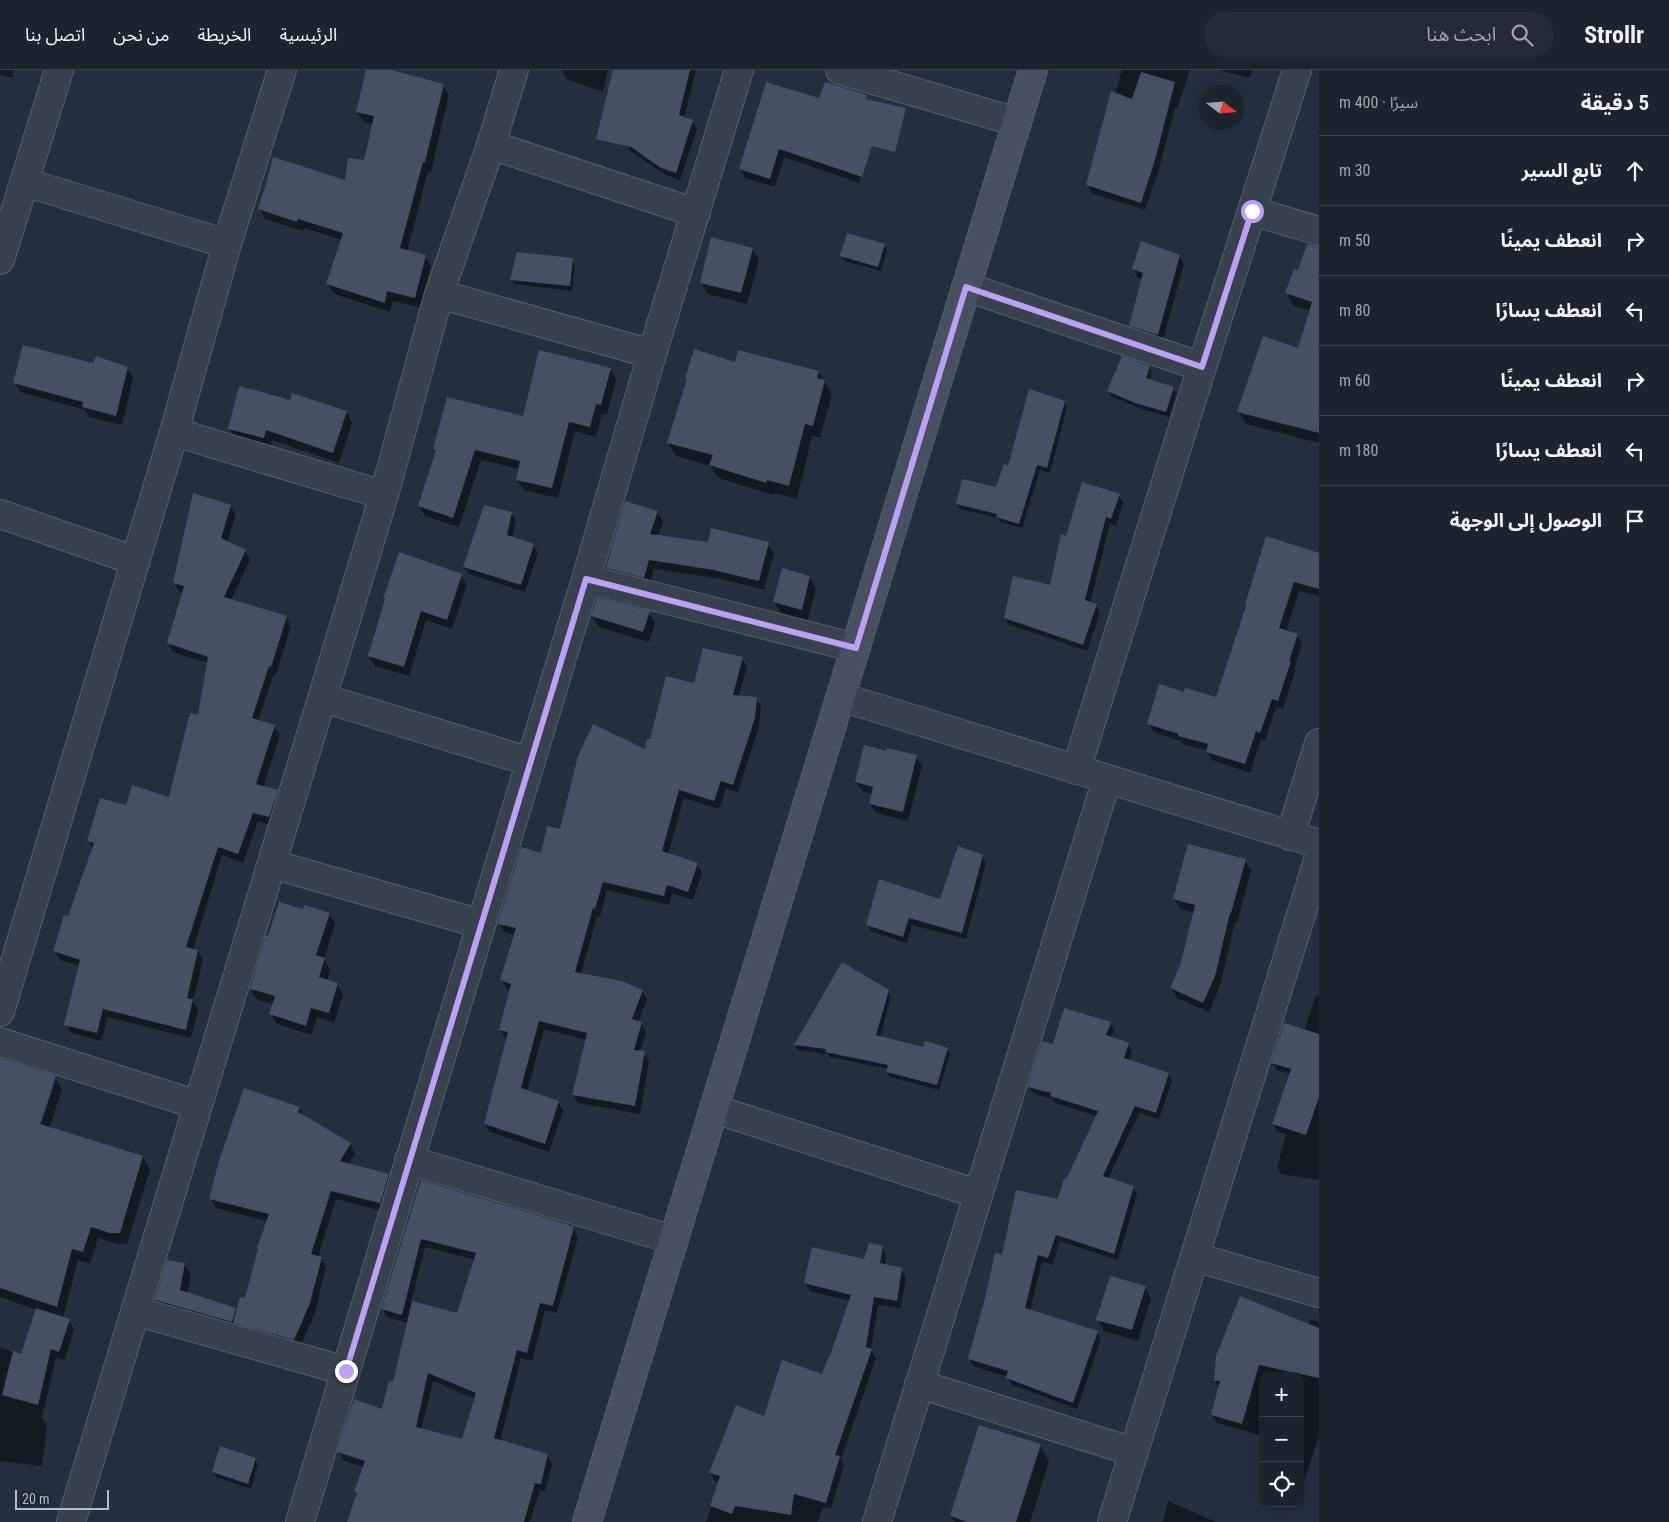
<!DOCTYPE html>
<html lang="ar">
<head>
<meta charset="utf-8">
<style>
	body { margin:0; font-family:"Roboto Condensed","Noto Sans Arabic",sans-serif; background:#242b36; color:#f1f3f6; direction:rtl }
	.controls { position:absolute; right:15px; bottom:15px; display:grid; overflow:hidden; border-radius:10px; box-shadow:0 2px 12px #0003 }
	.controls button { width:45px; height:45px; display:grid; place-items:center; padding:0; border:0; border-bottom:1px solid #39404a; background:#1b232e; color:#f1f3f6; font:25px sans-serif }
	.compass { position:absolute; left:1199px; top:15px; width:45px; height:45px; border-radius:50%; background:#1b232e; box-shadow:0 2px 12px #0003; rotate:106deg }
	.scale { position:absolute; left:15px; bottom:12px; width:94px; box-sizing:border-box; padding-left:5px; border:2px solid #b4bcc9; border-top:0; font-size:14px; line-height:18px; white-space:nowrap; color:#b4bcc9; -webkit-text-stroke:4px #1d2633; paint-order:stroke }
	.stop { position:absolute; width:15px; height:15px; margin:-11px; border:4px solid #bca0f2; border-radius:50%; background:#fff }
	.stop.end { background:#bca0f2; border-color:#fff; box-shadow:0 1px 5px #0008 }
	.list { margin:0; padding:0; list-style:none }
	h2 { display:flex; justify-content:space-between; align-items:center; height:65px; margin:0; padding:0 20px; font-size:21px }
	h2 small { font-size:16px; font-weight:400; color:#a0a4aa }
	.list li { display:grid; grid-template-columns:32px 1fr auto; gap:15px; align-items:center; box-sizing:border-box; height:70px; padding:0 20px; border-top:1px solid #39404a }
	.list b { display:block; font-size:19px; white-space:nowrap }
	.list em { font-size:16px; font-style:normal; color:#a0a4aa }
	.icon { flex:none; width:28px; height:28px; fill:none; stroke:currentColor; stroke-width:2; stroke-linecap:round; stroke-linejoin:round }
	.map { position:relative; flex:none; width:1319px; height:1452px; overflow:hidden; direction:ltr }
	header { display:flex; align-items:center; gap:30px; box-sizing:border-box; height:70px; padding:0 25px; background:#1b232e; border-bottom:1px solid #39404a }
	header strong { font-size:24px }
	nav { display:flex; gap:28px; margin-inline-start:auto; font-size:18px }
	.search { width:350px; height:45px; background:#242b36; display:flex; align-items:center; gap:12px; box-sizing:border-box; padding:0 18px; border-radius:28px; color:#a0a4aa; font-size:19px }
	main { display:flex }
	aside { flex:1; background:#1b232e }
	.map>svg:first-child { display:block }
</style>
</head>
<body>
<header>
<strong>Strollr</strong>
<div class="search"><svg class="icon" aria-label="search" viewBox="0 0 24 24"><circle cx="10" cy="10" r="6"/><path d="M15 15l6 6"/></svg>ابحث هنا</div>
<nav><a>الرئيسية</a><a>الخريطة</a><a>من نحن</a><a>اتصل بنا</a></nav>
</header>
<main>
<aside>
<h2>5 دقيقة<small>سيرًا · 400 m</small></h2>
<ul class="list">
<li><svg class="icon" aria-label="ahead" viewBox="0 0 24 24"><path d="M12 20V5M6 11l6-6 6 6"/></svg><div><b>تابع السير</b></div><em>30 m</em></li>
<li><svg class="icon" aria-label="right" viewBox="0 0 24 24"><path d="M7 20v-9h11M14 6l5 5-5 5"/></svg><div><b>انعطف يمينًا</b></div><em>50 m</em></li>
<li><svg class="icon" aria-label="left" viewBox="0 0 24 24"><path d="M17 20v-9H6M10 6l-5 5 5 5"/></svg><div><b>انعطف يسارًا</b></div><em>80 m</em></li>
<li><svg class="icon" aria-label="right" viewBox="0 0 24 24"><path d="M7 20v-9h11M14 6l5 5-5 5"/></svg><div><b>انعطف يمينًا</b></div><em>60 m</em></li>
<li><svg class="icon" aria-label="left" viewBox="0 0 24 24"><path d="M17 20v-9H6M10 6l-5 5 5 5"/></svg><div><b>انعطف يسارًا</b></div><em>180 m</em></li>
<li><svg class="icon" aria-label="arrive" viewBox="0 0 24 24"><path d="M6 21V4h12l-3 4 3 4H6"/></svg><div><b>الوصول إلى الوجهة</b></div></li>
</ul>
</aside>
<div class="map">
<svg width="1319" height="1452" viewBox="0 0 1319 1452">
	<rect width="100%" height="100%" fill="#242f3e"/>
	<path fill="#0007" fill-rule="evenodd" d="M0 0H14L12 8 0 5Z
		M364 0H391V1L443 15 449 25 431 102 428 101 407 181 425 186 431 196 421 238 393 231 390 242 334 224 328 214 342 170 304 158 303 161 265 149 259 138 346 111 365 91 374 54 363 52 357 42 368 1Z
		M562 0H608L603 22 566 9Z
		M648 0H696L684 48 692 51 697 59 680 110 666 105 630 81 626 73Z
		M1122 0H1190L1177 39 1175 38 1159 99 1145 140 1092 123 1087 114Z
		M1218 0H1252L1250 8Z
		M767 13 877 45 859 113 784 87 775 117 745 108 740 98Z
		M884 175 887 180 881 201 845 191 842 186Z
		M752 179 759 190 747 234 708 224 701 213Z
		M1319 183V373L1246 354 1239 342 1299 279 1311 241 1294 236 1287 223 1299 202Z
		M1179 186 1184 194 1162 273 1135 264 1130 256 1143 209 1138 208 1133 199Z
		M572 190 575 195 572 221 514 214 512 209Z
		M736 294 818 302 832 324 820 368 812 366 797 429 774 423 773 425 718 408 711 396 676 386 668 373 688 311 687 309Z
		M94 295 127 298 133 308 122 355 89 347 85 340 20 322 15 313Z
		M1149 297 1152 302 1150 310 1173 318 1176 323 1169 347 1139 338 1111 326 1108 320Z
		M610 299 616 309 607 345 602 344 596 367 575 361 558 428 523 420 517 410 519 399 481 390 459 457 425 446 419 436 437 382 435 378 524 348Z
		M291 331 346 342 352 353 339 393 272 370 270 379 236 370 229 359Z
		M1064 332 1067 337 1050 403 1040 400 1022 458 1000 452 998 448 960 439 957 434 997 418 1008 397Z
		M1119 426 1123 433 1116 456 1110 454 1090 533 1096 535 1100 543 1087 581 1009 555 1005 548 1051 516 1067 467Z
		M230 436 236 445 227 472 245 481 250 490 231 530 286 547 291 556 276 605 274 604 258 651 274 656 280 665 263 718 277 722 282 731 274 756 258 751 243 793 222 785 193 880 198 881 203 890 193 931 198 939 191 968 108 947 101 971 71 963 66 954 80 896 60 890 55 881 69 848 93 779 88 771 126 737 170 729 199 647 208 593 173 582 168 573 183 523 179 522 174 513Z
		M657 442 663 452 658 466 709 474H768L774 483 764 520 721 509 654 499 649 517 612 507 607 498Z
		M511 443 516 451 512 468 533 475 538 483 525 522 469 504 464 497Z
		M1319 489V526L1299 521 1286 561 1297 565 1302 574 1294 599 1295 601 1283 639 1276 637 1265 671 1261 669 1250 703 1212 690 1207 680 1184 675 1182 672 1154 662 1149 654 1185 624 1216 629 1247 537Z
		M461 505 467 515 452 559 426 550 409 606 375 596 369 586 386 531 384 528Z
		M809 507 816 518 808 550 781 543 774 532Z
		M649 543 655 553 649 572 599 557 592 546Z
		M742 588 747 597 739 626 756 628 761 637 759 657 738 722 726 719 719 739 684 728 668 784 697 794 702 803 693 830 672 823 669 835 607 820 600 847 597 846 581 905 642 921 647 930 638 952 641 953 646 962 640 982 644 983 649 991 640 1044 578 1033 573 1025 587 970 544 959 527 1022 558 1032 563 1041 549 1082 490 1062 485 1054 507 969 505 968 500 959 511 920 507 919 502 910 515 865 504 862 499 854 542 784 561 760 646 681 651 670 695 615Z
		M887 682 916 686 922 696 908 751 876 743 870 734 873 724 862 721 856 712Z
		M982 786 986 793 966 869 912 855 907 873 872 862 867 855 941 830Z
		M1245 790 1251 800 1237 853 1235 852 1220 916 1209 942 1177 928 1171 918 1181 896 1194 843 1180 839 1174 829Z
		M304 840 329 844 335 854 324 889 330 900 327 911 337 914 343 924 334 953 317 947 311 965 277 954 271 944 274 934 257 930 251 919 269 867Z
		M843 894 888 921 891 927 880 967 924 978 947 979 950 984 939 1020 890 1007 887 1002 888 999 830 987 828 984 798 980 795 975Z
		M1316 925 1319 926V1110L1281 1104 1277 1097 1286 1064 1277 1061 1273 1053 1290 1004 1277 1000 1273 993 1304 961Z
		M1110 953 1114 960 1111 968 1128 974 1132 982 1129 991 1168 1004 1172 1011 1159 1049 1139 1043 1108 1109 1133 1117 1137 1124 1118 1190 1060 1171 1052 1195 1042 1191 1030 1241 1097 1262 1101 1269 1077 1339 1012 1315 1008 1307 973 1296 969 1289 1003 1186 1059 1131 1097 1046 1055 1033 1053 1029 1034 1024 1029 1017 1054 976Z
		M0 1004 55 1007 62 1019 49 1059 143 1087 150 1099 127 1174H117L98 1168 90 1194 78 1190 63 1248 69 1250 74 1259 65 1290 56 1288 42 1347 47 1357 42 1396 0 1391V1277L22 1286 37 1240 0 1227ZM52 1015H54L39 1061 36 1060Z
		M299 1038 305 1048 350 1074 355 1084 349 1095 388 1105 394 1114 386 1142 336 1129 318 1187 321 1188 326 1197 315 1243 299 1279 163 1241 156 1230 184 1194 191 1205 187 1224 235 1239 237 1242 246 1230 267 1151 216 1138 211 1129Z
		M422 1112 573 1158 578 1167 557 1243 545 1240 532 1291 521 1288 500 1371 547 1386 552 1394 545 1422 540 1420 530 1452H349L357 1424 356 1422 364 1397 344 1391 339 1382 383 1341 394 1314 408 1253 387 1247 382 1238ZM425 1177 476 1190 458 1245 411 1232ZM433 1311 475 1329 463 1371 421 1360Z
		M882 1177 886 1186 885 1196 901 1199 906 1207 901 1238 878 1235 871 1280 876 1288 841 1389 844 1395 831 1439 823 1437 818 1452H706L719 1412 715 1411 710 1403 764 1348 823 1305 830 1290 851 1231 810 1221 805 1212 865 1191Z
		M1145 1217 1151 1228 1138 1271 1104 1261 1098 1250Z
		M1310 1249 1319 1252V1366L1300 1424V1306H1263V1366L1217 1353 1212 1345 1220 1318 1215 1311 1309 1255Z
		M1040 1375 1049 1392 1030 1452H955L951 1446Z
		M255 1389 258 1395 251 1419 216 1407 213 1402Z
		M1168 1431 1216 1452H1163Z"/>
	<path fill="#455162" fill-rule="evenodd" d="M366 0H391L444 14 425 92H423L400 178 426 185 415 228 387 221 385 233 326 214 343 163 298 149 297 152 258 139 265 117 273 87 345 110 348 88 364 90 374 46 356 42Z
		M613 0H690L679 45 693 50 676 103 661 98 631 77 596 69Z
		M1141 2 1175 12 1155 90 1141 133 1086 115 1111 21 1132 29Z
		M766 12 819 28 825 12 867 25 866 29 906 38 895 82 872 76 862 107 779 79 770 109 739 99Z
		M847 163 885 174 878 197 840 186Z
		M711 167 753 178 741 223 700 213Z
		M1141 171 1180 185 1158 265 1129 256 1143 203 1132 199Z
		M1307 174 1319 176V363L1237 342 1263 266 1298 278 1312 232 1285 223 1294 199 1298 200Z
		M517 182 573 188 570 216 510 210Z
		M23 275 93 293 96 286 128 297 116 346 82 337 83 332 13 313Z
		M694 279 735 292 738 280 819 301 817 308 825 310 813 356 805 354 789 416 767 410 766 413 709 395 713 385 667 373 687 309H685Z
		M539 280 611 298 601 335 596 334 590 357 569 352 552 418 516 410 520 391 475 380 453 448 418 436 436 380 433 379 447 327 523 346Z
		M1122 286 1150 296 1146 308 1174 317 1166 342 1135 333 1107 321Z
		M239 316 290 330 292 323 347 341 333 383 266 360 264 368 228 359Z
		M1029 319 1065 331 1047 398 1037 395 1019 454 996 447 997 444 956 434 962 409 996 417 1004 394 1008 396Z
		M1082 412 1120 424 1111 449 1106 447 1085 530 1097 534 1083 575 1004 548 1013 506 1050 515 1061 464 1066 466Z
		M193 423 231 435 221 468 246 480 224 527 287 546 271 597 269 596 252 648 275 655 256 714 278 720 269 747 253 743 238 784 218 777 186 877 198 880 187 928 193 929 186 960 103 939 97 963 64 955 80 890 53 881 64 845 68 846 94 773 87 771 100 728 126 735 132 715 169 727 190 643 198 645 208 587 167 573 184 516 173 513Z
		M625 431 658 441 650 464 708 472 711 458 769 472 759 511 714 500 649 490 644 508 606 498Z
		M484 435 512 442 507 465 534 474 521 515 463 497Z
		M1266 466 1319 483V519L1294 512 1279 558 1298 564 1289 591H1291L1278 631 1272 629 1260 663 1256 661 1245 694 1206 682 1208 674 1178 666 1179 664 1147 654 1159 614 1184 622 1185 618 1216 627 1246 536 1245 535Z
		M399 482 462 504 447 550 421 541 404 597 368 586 385 529H383Z
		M782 498 810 506 802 540 773 532Z
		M597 528 650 541 643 562 591 546Z
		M703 578 743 587 733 625 757 627 755 648 733 715 721 711 714 731 679 720 662 781 698 793 688 822 667 815 664 826 603 812 595 839 593 838 575 902 621 911 643 920 632 949 642 952 634 980 645 981 635 1036 572 1025 587 963 539 951 521 1018 559 1031 545 1074 484 1054 508 962 499 960 511 914 500 910 516 858 498 854 521 777 541 783 547 756 560 759 578 686 593 654 645 679 647 668 650 669 666 606 694 613Z
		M864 675 886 681 887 678 917 685 903 742 869 734 873 717 855 712Z
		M1188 774 1246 789 1231 843H1230L1215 906 1203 933 1170 918 1180 896 1195 835 1173 829Z
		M958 776 983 785 962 863 909 848 903 867 866 855 879 809 940 829Z
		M279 832 303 839 304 835 330 843 316 885 325 888 319 907 338 913 329 943 311 938 306 956 269 944 275 926 250 919 266 865 268 866Z
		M842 892 889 920 876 965 923 977 925 971 948 978 937 1015 886 1002 888 995 825 982 826 979 794 975Z
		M1064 938 1111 952 1106 965 1129 973 1124 988 1169 1003 1156 1043 1135 1036 1103 1106 1134 1116 1114 1184 1056 1165 1048 1188 1038 1185 1025 1238 1098 1261 1073 1333 1006 1308 1008 1301 968 1289 986 1224 995 1183 1002 1185 1016 1120 1058 1129 1064 1109 1066 1110 1098 1041 1050 1026 1051 1023 1028 1017 1042 971 1053 974Z
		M1284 953 1319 964V1027L1306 1065 1272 1054 1291 999 1271 993Z
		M0 988 56 1006 40 1054 143 1086 120 1163H110L91 1157 83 1182 72 1179 57 1237 0 1218Z
		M244 1018 300 1037 298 1042 351 1073 340 1091 389 1104 380 1133 331 1121 311 1184 322 1187 310 1233 294 1270 233 1253 240 1227 245 1228 258 1179 257 1178 269 1144 209 1129 219 1091Z
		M421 1110 560 1152 574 1157 553 1236 540 1233 527 1283 517 1280 494 1368 548 1384 541 1414 535 1413 524 1452H347L357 1423 354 1422 365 1391 337 1382 354 1329 382 1339 389 1311 393 1312 412 1231 457 1243 476 1183 421 1169 402 1245 381 1239ZM428 1303 476 1323 462 1369 416 1357Z
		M869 1173 883 1176 880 1193 902 1198 897 1231 874 1227 866 1277 872 1279 835 1385 840 1386 826 1433 794 1424 791 1445 735 1436 732 1444 710 1436 720 1406 709 1403 736 1335 764 1346 782 1290 822 1304 828 1288H829L851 1225 804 1213 812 1177 864 1189Z
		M167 1190 185 1193 180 1220 236 1238 232 1252 155 1230Z
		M1110 1206 1146 1216 1132 1260 1096 1250Z
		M1240 1226 1319 1258V1308L1259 1295 1242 1354 1211 1345 1220 1311H1214L1216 1286Z
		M36 1238 70 1249 59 1282 51 1279 38 1335 2 1325 13 1281 21 1284Z
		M979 1355 1041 1374 1016 1452H968L950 1446Z
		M220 1376 256 1388 248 1414 212 1402Z"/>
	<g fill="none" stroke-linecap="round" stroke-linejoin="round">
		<g stroke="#565f6c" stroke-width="30">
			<path id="street" d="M840 0 1017 52
				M491 75 696 143
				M24 112 227 174
				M1252 141 1319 161
				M0 190 59 0
				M966 217 1202 297
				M439 224 652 284
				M174 362 384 425
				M0 444 136 491
				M586 509 856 578
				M841 627 1319 774
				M323 628 531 692
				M1076 700 1202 297 1297 0
				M1290 766 1319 673
				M272 794 481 854
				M0 942 174 362 227 174 282 0
				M0 972 198 1035
				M714 1039 978 1124
				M409 1090 674 1170
				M1195 1187 1319 1223
				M135 1241 346 1301
				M919 1314 1134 1382
				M71 1452 384 425 439 224 491 75 514 0
				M300 1452 586 509 652 284 739 0
				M877 1452 1107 709
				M1112 1452 1319 787"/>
		</g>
		<g stroke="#565f6c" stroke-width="30">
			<path id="secondary" d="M587 1452 1033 0"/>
		</g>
		<use href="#street" stroke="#38414e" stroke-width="28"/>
		<use href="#secondary" stroke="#465061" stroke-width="28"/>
	</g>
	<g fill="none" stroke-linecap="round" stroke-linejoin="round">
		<path stroke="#bca0f2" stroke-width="6" d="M346 1301 586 509 856 578 966 217 1202 297 1252 141"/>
	</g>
</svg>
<div class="controls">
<button>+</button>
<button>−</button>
<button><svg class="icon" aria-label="locate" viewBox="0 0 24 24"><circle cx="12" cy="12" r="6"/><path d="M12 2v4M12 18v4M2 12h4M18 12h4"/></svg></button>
</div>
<svg class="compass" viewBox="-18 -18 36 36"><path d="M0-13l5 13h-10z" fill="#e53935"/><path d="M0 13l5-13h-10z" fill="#a0a4aa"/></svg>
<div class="scale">20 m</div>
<div class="stop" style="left:1252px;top:141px"></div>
<div class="stop end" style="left:346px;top:1301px"></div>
</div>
</main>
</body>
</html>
